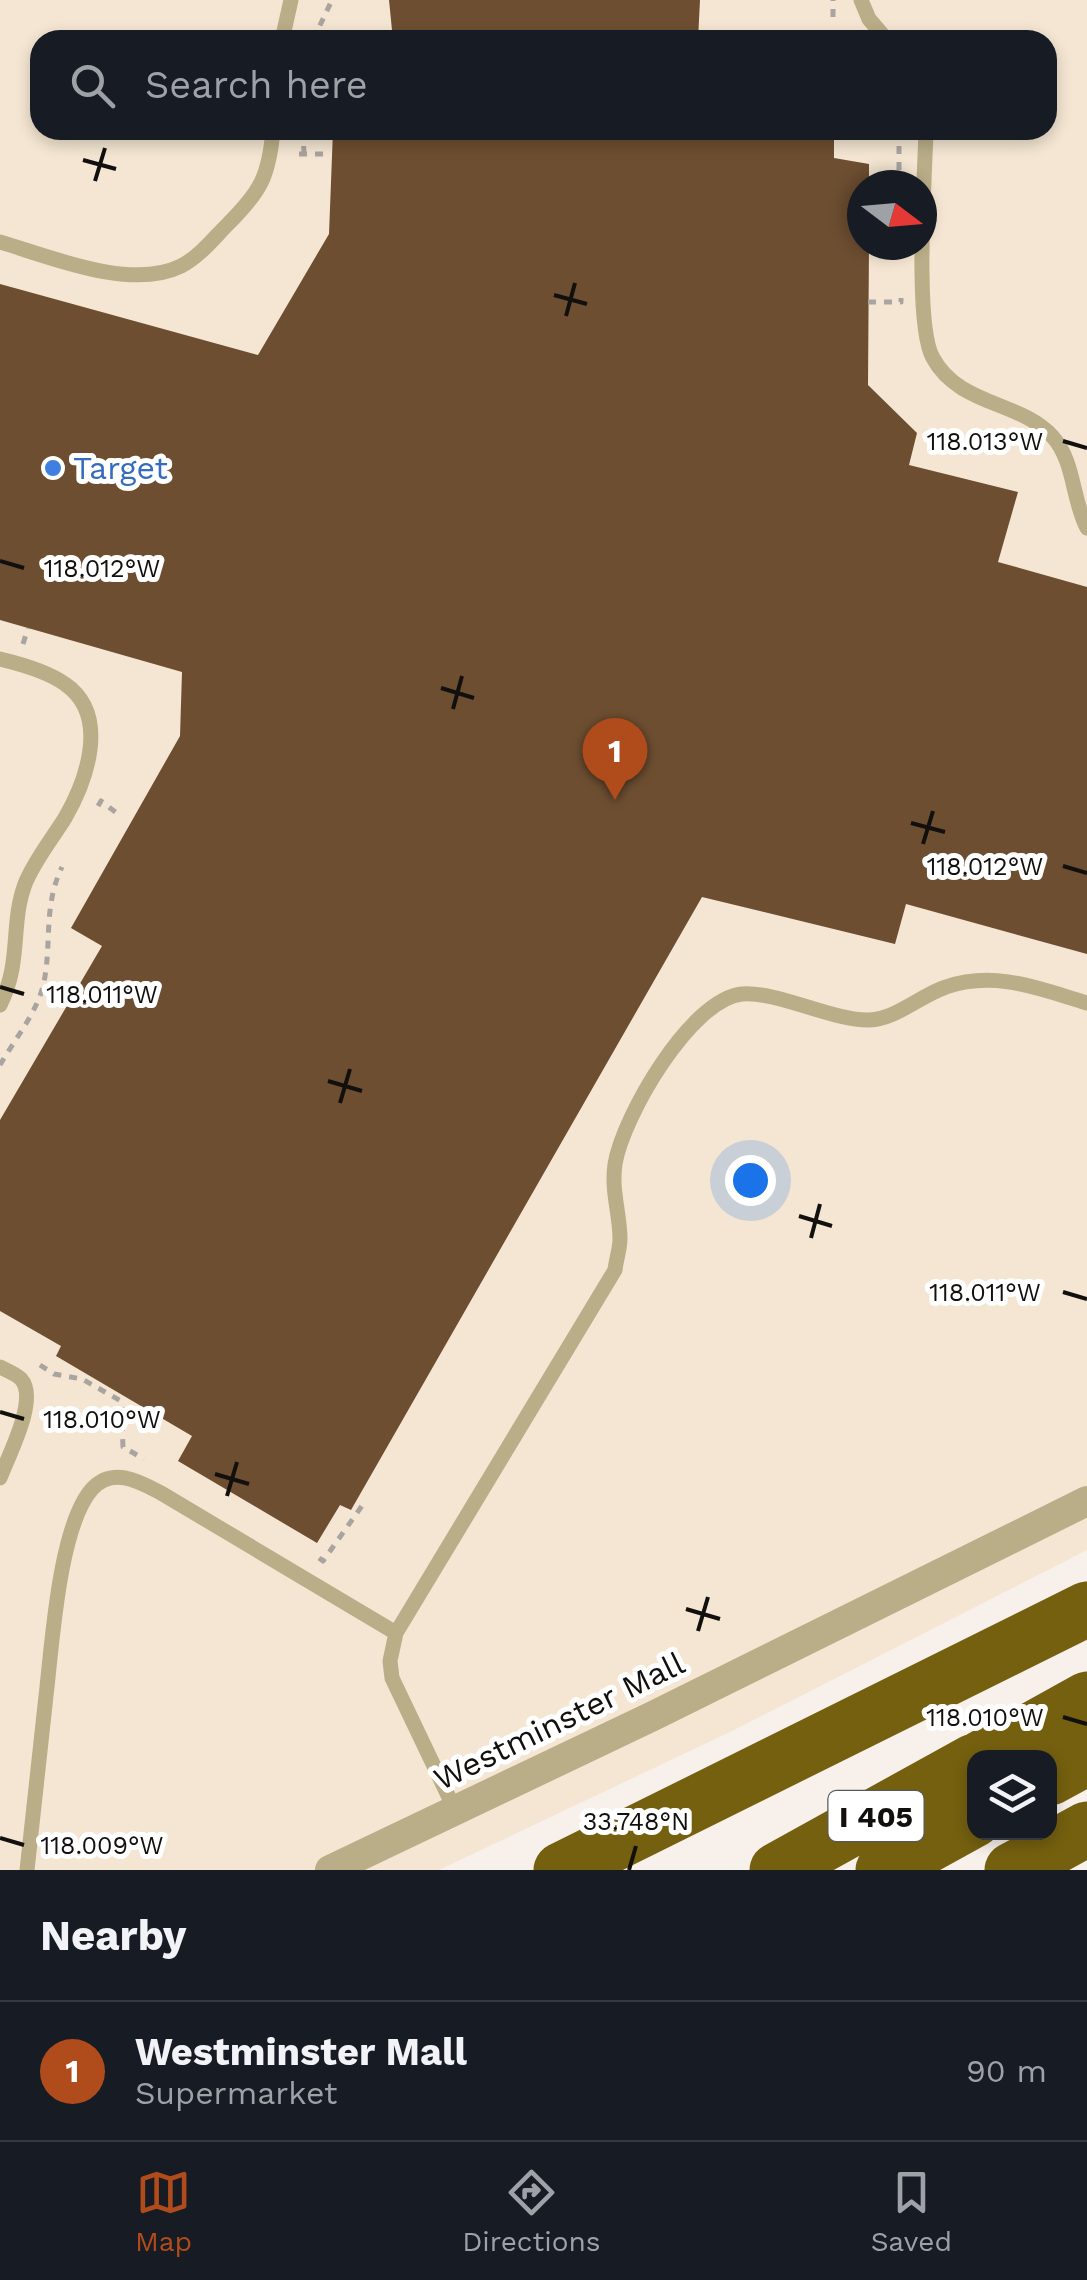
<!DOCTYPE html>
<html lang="en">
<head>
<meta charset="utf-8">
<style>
	body { margin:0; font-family:"Work Sans",sans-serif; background:#20242c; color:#f1f3f6 }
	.controls { position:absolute; right:30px; bottom:30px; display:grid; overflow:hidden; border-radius:20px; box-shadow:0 5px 15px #0003 }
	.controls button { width:90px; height:90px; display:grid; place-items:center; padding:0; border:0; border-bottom:2px solid #363941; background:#171b24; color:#f1f3f6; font:50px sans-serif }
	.compass { position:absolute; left:847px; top:170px; width:90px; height:90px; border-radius:50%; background:#171b24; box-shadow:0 5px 15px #0003; rotate:106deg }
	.you { position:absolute; left:750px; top:1180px; width:35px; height:35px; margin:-25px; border:8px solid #fff; border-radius:50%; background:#1a73e8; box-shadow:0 0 0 15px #1a73e833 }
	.badge { display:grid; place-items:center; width:65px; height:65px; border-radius:50%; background:#b04b1c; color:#fff; font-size:32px; font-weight:700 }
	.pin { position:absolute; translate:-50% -82px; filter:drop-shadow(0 2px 5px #0008) }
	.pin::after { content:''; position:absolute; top:52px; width:35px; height:30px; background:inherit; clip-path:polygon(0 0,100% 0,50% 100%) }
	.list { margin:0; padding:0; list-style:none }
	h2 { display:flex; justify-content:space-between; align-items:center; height:130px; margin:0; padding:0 40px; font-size:42px }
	h2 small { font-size:32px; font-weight:400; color:#9ea1a6 }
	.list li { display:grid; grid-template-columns:65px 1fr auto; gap:30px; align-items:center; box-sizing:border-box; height:140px; padding:0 40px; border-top:2px solid #363941 }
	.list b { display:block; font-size:38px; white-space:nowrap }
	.list p { margin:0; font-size:32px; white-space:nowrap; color:#9ea1a6 }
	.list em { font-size:32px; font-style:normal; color:#9ea1a6 }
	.icon { flex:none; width:55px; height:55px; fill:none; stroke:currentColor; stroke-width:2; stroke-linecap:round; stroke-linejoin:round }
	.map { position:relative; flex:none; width:1087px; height:1870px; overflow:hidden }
	.search { position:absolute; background:#171b24; box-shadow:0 5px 15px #0003; left:30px; right:30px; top:30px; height:110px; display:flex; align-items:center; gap:25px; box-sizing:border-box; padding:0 35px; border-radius:30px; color:#9ea1a6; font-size:38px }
	.sheet { height:270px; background:#171b24 }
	nav { display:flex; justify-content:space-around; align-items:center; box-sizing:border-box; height:140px; border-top:2px solid #363941; background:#171b24; font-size:28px; color:#9ea1a6 }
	nav a { display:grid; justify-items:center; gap:5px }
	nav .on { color:#b04b1c }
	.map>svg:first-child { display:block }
</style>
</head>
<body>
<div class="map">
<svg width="1087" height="1870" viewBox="0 0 1087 1870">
	<rect width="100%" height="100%" fill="#f7f0eb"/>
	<path fill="#f4e6d2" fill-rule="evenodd" d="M0 0H1087V1550L734 1730 439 1870H0ZM40 40H1047V130H40ZM862 185H922V245H862Z"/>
	<path fill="#6d4e31" d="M389 0H700L698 40H393Z
		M333 130H834V158L869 164V185H862V245H869L868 385 917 433 909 465 1018 492 998 562 1087 587V954L906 904 895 944 702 897 351 1510 340 1505 317 1543 178 1461 192 1436 56 1356 61 1346 0 1311V1120L102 946 71 928 180 736 182 672 0 620V284L258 355 329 234Z"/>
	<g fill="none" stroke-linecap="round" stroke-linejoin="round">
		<path stroke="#a9a4a0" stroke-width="5" stroke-dasharray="8 8" stroke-linecap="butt" d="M833 17V0
			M313 40 332 0
			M303 130 304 154
			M899 130V177
			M299 154H331
			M868 302H901V298
			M23 644 28 628
			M98 806 101 801 118 814
			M0 1065C15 1039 38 1011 44 982 52 941 43 907 62 867
			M40 1365 54 1374 82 1379 121 1401 123 1447 144 1459
			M319 1558 323 1561 364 1503"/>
		<path stroke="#baae88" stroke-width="15" d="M861 0 869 19 887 40
			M282 40 291 0
			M926 130C925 175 914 325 933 358 959 406 1020 401 1052 436 1075 461 1072 500 1087 528
			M0 242C51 257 131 291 181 266 199 257 214 238 228 224 260 192 269 177 273 130
			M0 659C21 664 47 671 65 684 110 715 87 780 65 818 52 839 34 861 25 884 10 924 22 962 0 1005
			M0 1367C6 1370 16 1374 21 1379 39 1399 8 1456 0 1478
			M396 1633 615 1270C616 1260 620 1249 620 1239 620 1214 611 1191 615 1164 623 1116 691 999 742 994 777 991 834 1021 869 1020 897 1019 921 995 946 987 995 970 1040 989 1087 1003
			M27 1870C33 1812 40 1754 46 1696 52 1645 59 1526 92 1489 113 1466 140 1482 161 1493L396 1633 390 1661 392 1678 455 1810"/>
		<path stroke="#baae88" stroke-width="30" d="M330 1870 653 1716 1087 1501"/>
		<path stroke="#75600f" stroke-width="55" d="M981 1758 1087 1699
			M1050 1778 1087 1758
			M561 1870 1087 1609
			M777 1870 974 1761
			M883 1870 974 1820
			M1012 1870 1087 1829"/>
	</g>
	<path fill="none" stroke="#12100e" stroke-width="4" d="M83 160 116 169M95 181 105 148M554 295 587 304M566 316 575 283M1063 441 1087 448M0 561 24 568M441 688 474 698M453 709 462 676M911 823 945 832M923 844 933 811M1063 866 1087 873M0 987 24 994M328 1081 362 1091M340 1103 350 1069M799 1216 832 1226M811 1238 820 1204M1063 1292 1087 1299M0 1412 24 1419M215 1474 249 1484M227 1496 237 1462M686 1609 720 1619M698 1631 708 1597M1063 1717 1087 1724M0 1838 24 1845M629 1870 636 1846"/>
	<circle fill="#3f7fe0" stroke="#fff" stroke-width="4" cx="53" cy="468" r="10"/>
	<g text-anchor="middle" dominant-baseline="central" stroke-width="10" stroke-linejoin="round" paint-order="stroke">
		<rect fill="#fff" stroke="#595856" stroke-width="2.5" x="828.5" y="1791" width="95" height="50" rx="8"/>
		<g font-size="30" font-weight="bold" fill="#12100e">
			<text x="876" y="1816">I 405</text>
		</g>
		<g font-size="32" fill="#366cbe" stroke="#fff" text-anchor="start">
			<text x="73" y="468">Target</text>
		</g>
		<g font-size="32" fill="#12100e" stroke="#fff">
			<text transform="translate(559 1721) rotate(-26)">Westminster Mall</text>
		</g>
	</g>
	<g font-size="25" text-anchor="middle" fill="#12100e" stroke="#fff" stroke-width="10" stroke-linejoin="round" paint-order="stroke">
		<text x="985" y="450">118.013°W</text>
		<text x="102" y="577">118.012°W</text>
		<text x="985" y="875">118.012°W</text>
		<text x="102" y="1003">118.011°W</text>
		<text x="985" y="1301">118.011°W</text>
		<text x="102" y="1428">118.010°W</text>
		<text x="985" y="1726">118.010°W</text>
		<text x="636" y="1830">33.748°N</text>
		<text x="102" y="1854">118.009°W</text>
	</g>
</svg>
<div class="controls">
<button><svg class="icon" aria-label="layers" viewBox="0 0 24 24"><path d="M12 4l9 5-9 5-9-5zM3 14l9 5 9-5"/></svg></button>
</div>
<svg class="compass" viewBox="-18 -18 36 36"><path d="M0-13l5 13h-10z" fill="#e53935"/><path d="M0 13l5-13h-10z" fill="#9ea1a6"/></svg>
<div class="you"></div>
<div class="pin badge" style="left:615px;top:800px">1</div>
<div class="search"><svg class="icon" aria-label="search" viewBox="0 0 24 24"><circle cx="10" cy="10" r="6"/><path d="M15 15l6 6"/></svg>Search here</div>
</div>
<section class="sheet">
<h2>Nearby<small></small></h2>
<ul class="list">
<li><span class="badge">1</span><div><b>Westminster Mall</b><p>Supermarket</p></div><em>90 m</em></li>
</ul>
</section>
<nav>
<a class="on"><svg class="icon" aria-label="map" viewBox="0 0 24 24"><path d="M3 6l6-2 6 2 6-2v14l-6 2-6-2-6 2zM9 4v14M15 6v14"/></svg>Map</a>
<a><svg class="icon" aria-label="directions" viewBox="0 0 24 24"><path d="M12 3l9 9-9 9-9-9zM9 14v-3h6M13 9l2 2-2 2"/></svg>Directions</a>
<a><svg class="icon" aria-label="saved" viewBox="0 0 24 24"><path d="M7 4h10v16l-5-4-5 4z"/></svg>Saved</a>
</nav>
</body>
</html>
